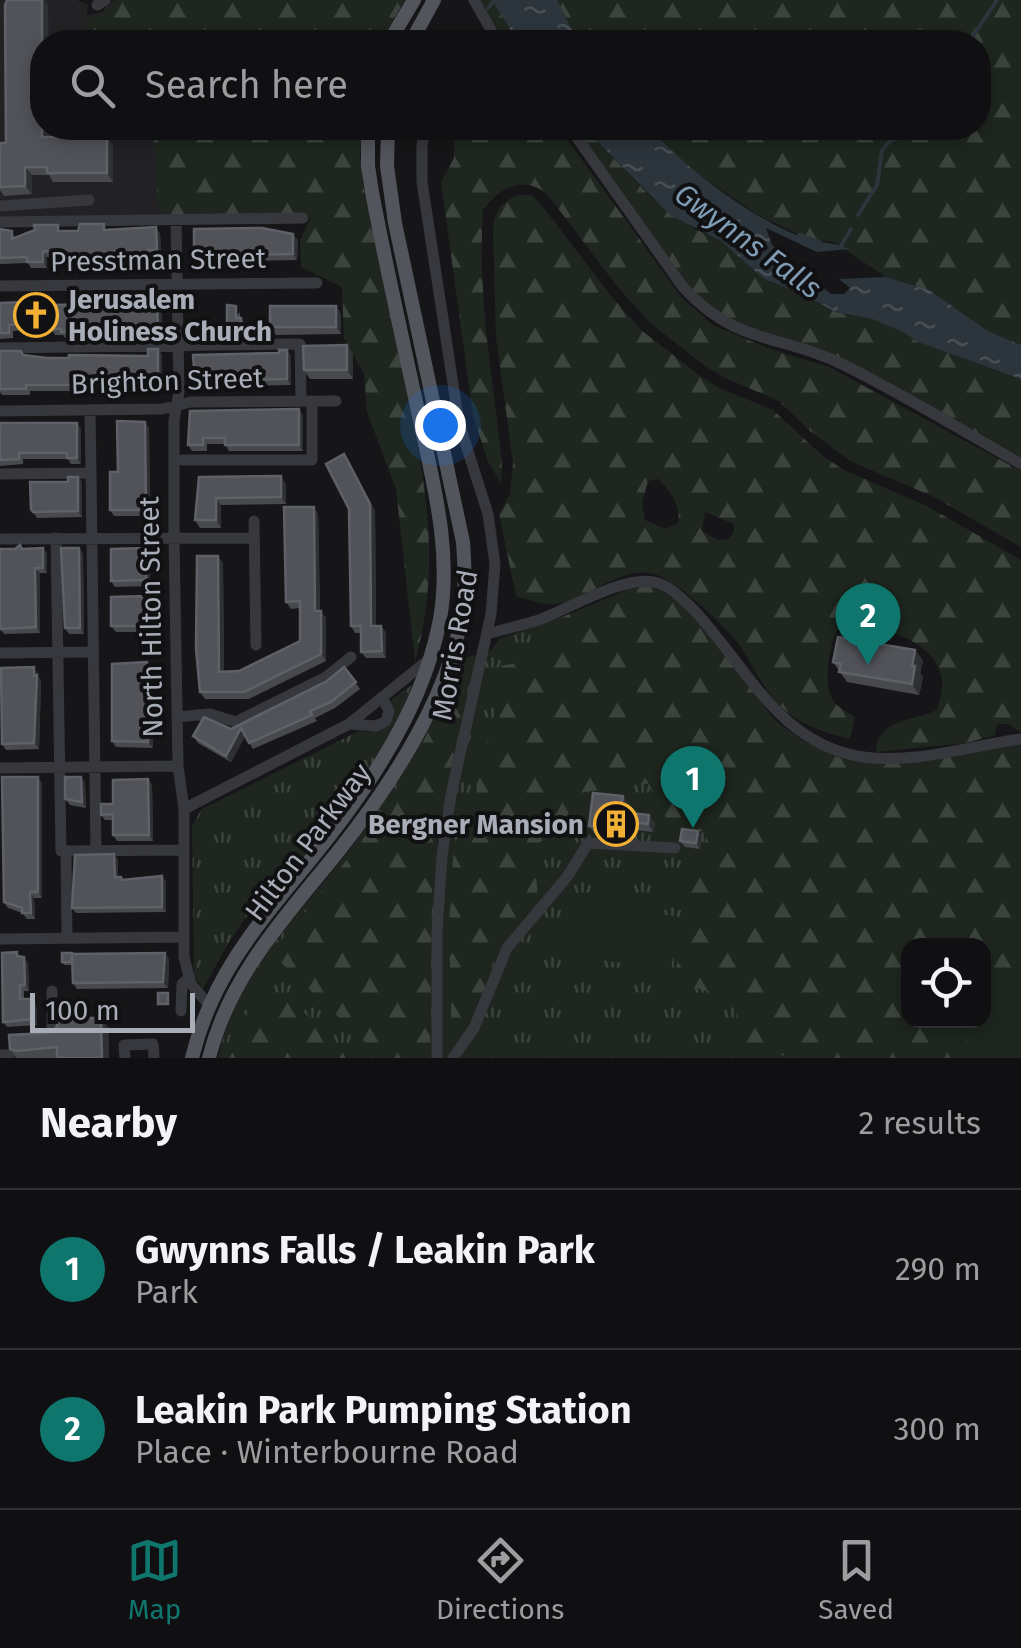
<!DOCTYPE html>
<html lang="en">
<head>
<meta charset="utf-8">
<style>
	body { margin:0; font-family:"Fira Sans",sans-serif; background:#1e1e20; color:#f1f3f6 }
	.controls { position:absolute; right:30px; bottom:30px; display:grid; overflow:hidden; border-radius:20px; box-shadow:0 5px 15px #0003 }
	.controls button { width:90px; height:90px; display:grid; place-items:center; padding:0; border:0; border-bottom:2px solid #303032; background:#101012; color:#f1f3f6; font:50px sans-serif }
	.scale { position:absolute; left:30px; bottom:25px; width:165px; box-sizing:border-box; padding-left:10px; border:5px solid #a8adb8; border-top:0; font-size:28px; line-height:35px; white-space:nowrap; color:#a8adb8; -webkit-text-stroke:8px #111113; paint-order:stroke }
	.you { position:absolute; left:440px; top:425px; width:35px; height:35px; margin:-25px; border:8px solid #fff; border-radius:50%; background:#1a73e8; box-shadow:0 0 0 15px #1a73e833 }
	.badge { display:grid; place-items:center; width:65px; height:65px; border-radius:50%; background:#0f766e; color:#fff; font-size:32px; font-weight:700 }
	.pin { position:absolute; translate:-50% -82px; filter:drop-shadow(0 2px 5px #0008) }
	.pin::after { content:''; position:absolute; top:52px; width:35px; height:30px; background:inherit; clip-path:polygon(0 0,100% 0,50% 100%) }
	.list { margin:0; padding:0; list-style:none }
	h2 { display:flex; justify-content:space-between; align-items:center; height:130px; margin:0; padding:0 40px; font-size:42px }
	h2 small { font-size:32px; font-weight:400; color:#9c9d9f }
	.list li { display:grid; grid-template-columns:65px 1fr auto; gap:30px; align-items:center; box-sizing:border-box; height:160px; padding:0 40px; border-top:2px solid #303032 }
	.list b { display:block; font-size:38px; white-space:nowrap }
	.list p { margin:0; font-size:32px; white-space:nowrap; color:#9c9d9f }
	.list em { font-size:32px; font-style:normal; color:#9c9d9f }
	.icon { flex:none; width:55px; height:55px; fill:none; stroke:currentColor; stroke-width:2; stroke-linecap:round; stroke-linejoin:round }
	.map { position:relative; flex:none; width:1021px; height:1058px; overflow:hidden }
	.search { position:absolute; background:#101012; box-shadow:0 5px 15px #0003; left:30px; right:30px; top:30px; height:110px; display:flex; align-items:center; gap:25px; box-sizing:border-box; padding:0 35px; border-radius:40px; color:#9c9d9f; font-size:38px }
	.sheet { height:450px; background:#101012 }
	nav { display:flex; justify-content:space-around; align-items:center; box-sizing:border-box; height:140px; border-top:2px solid #303032; background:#101012; font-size:28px; color:#9c9d9f }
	nav a { display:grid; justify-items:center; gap:5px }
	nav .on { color:#0f766e }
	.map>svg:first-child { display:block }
</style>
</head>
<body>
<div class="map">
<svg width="1021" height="1058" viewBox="0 0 1021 1058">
	<defs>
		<pattern id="grass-tufts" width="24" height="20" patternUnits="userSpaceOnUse" patternTransform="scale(2.5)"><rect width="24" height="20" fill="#1e261f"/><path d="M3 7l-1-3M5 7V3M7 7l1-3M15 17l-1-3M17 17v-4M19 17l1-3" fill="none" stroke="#3c433d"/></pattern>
		<pattern id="forest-firs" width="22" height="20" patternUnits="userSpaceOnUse" patternTransform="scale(2.5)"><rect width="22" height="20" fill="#1e261f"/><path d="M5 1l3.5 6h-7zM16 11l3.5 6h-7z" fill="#3c433d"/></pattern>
		<pattern id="water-ripples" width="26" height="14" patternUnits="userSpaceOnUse" patternTransform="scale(2.5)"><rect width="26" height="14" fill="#2c353c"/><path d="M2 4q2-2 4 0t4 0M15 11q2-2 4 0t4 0" fill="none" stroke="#485056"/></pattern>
	</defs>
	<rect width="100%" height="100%" fill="#161618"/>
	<path fill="#222225" d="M0 0H77L88 5 87 15 103 12 107 4 115 0H176L183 42H42V128H165L161 216 0 218Z"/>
	<path fill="url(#grass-tufts)" fill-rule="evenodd" d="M629 589 716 638 774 720 803 741 839 758 860 763H896L1021 744V1058H218C236 975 296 918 347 853 392 794 429 729 458 661L491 650 501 638 577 612ZM908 946H984V1021H908Z
		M412 685C391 748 338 826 291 873 274 890 257 903 242 923 227 943 216 967 203 989L194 976 192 825 202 809 359 731C376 732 383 733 393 717L391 700Z"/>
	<path fill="url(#forest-firs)" fill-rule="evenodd" d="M119 0H405L381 42 102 40 85 25 88 18 107 13 110 5Z
		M479 0H492L518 42H506Z
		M557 0H1021V345L988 331 929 290 886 277 834 242 811 240 760 216 698 174 666 148 651 128H978V42H583L573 32Z
		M153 128H362L360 153 363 184C376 245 388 305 401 365 423 470 444 556 415 662L396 489 367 412 364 374 344 338 342 287 301 267 300 240 311 218 304 213 164 217 158 208Z
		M454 128H559L682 298 713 325 770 349 829 367 1021 471V547L932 496 850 461 810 431 779 401 725 378 705 366 649 322 616 285 548 195C524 174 500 187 483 210 477 296 493 378 502 463L501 483 488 462 473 415 441 182 454 158Z
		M574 128H584L654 200 695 229 721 241 764 279 803 294 836 312 872 319 903 332 918 342 1021 379V459L839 360 741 327 713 312 685 285Z
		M519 195H531L540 203 608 292 641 330 699 375 719 388 773 410 824 457 844 470 927 506 1021 560V732L1008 724H997L995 735 966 743 876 752C877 718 913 722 937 710 939 701 943 689 942 680 936 637 873 623 839 627 829 643 822 685 834 702 838 707 849 713 855 717L850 739C829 734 804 726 787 712 763 693 755 666 738 643 722 623 685 589 662 577 627 560 594 596 561 603 547 607 530 600 516 596L499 514 510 494 513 463 496 337 493 231C494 211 500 203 519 195ZM659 479C671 493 681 504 678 523L665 529 645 520 642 502 648 481ZM705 512 734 524V532L728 539 718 540 702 531Z
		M649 586C680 596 709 629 728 655 743 676 756 700 773 718 837 789 941 756 1021 744V989L984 988V946H908V1021H966L969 1058H822L819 1050 801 1049 792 1056 740 1052 737 996 702 990 676 977 684 906 708 831 675 832 648 784 613 778 599 790 583 792 557 831 534 846 538 901 494 960 474 1019 458 1045 452 1048 449 923 452 870 455 842 476 805 477 776 497 709 501 666 527 661 545 651 555 620 629 589Z
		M475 655 442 812 432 891 430 1058H382L271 953C293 925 318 899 339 870 390 805 430 735 463 659Z
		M262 994C296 995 325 1033 347 1058H222L231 1035Z"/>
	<path fill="#1e261f" d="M567 899 679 917 671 970 559 954Z
		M984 988 1021 989V1058H969L966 1021H984Z"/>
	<path fill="url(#water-ripples)" d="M492 0H557L573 32 583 42H518Z
		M584 128H651C679 165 765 228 811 240 825 244 835 242 849 249L817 252 766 228 772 245 831 294H844L850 288 839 279 886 277 929 290 988 331 1021 345V379L918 342 903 332 872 319 836 312 803 294 764 279 721 241 670 215Z"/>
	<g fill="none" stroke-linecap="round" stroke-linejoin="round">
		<path stroke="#2c353c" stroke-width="4" d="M488 8 495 0
			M969 42 997 0
			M858 215 877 185 882 151 888 143 912 128
			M799 235 819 242
			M841 246 851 229"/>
		<path stroke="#37383d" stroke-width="11" d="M474 0 498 42
			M97 5 105 0
			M426 128 422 145V182L459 423 488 514 495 564 491 614 451 795 442 856 437 931V1058
			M570 128 683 287C736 346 783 334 846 366 906 396 963 431 1021 464
			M0 206 89 200
			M176 220 179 392 174 420V538L178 766 184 809V957L191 984 209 1005
			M0 222 303 218
			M0 286 317 283
			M0 348 300 344 301 401
			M0 411 162 409 191 402 336 401
			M174 460H312V401
			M91 473 96 851
			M0 474 91 473 90 410
			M254 521 256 645
			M56 538 61 851 184 850
			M0 539 254 538
			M487 634C505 629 522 625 539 620 568 609 623 576 653 582 668 584 680 597 691 607 745 662 776 744 863 757 916 764 969 746 1021 739
			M0 653 93 652
			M177 717 210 714 236 722 326 677 351 657
			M349 724 376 726 386 721 389 711 382 697
			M0 768 178 766
			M184 809 349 724 427 661
			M66 851 67 938
			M0 939 183 937
			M181 1011 182 984 189 978
			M44 1036H52V991
			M0 1055H9V1058
			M125 1058 124 1045 153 1044 154 1058
			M453 1058 474 1028 507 948 567 877 588 843 675 848"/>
		<path stroke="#53555c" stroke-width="14" d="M389 42 414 0
			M411 42 434 0
			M192 1058C217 953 289 894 349 810 390 753 427 689 440 619 452 550 433 483 419 416 403 341 386 267 372 192L368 166V128
			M209 1058C230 975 285 917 337 853 388 789 442 707 460 626 466 598 465 570 463 542L395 223 387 166 388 128"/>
	</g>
	<path fill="#47494d" d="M42 0H44L48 6 49 137H107L113 146V182H53L49 175H32V194L4 196 0 190V143H6Z
		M0 229 16 237 62 231 108 230 160 233 161 256H152V262L64 263 60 257H47V268H31L28 263 0 264Z
		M298 240 297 260 198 262 194 256Z
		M0 303 54 304 156 303 162 314V330L107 331V334H89V337L65 338 63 335H55L51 328 13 331V338L0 339Z
		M336 306 341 314V334L276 335 270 327Z
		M240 312V318L246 324V333H231L227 327Z
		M347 345 353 354V379H310L304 370Z
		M158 349 162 355V386L87 387V391H30V395H2L0 392V351L47 358 148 356Z
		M287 350 291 356V385L199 387 195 381Z
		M190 411 303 415V451H229L225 444H207V451H192L188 445Z
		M0 423 81 428V464H71L68 459H23V464L0 466Z
		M149 428 150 516H114L110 510 118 472Z
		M349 461 375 511 376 626 386 632V658H366L361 652V633H355L351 626Z
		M78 477 82 482V517L37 518 31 509Z
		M199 477 286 484V504L221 505V528H200L195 520Z
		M318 514 320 611 326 618V661L249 699H205L200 692 223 563 224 672 239 671 300 641V608L291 609 286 602Z
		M79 548 83 554 84 634H69L65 628Z
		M22 549 47 553V573H40V633L4 634 0 629Z
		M150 553V586L115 587 111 581Z
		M146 596 151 602V632H116L111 626Z
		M915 650 923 661 920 673 923 677 919 695 847 682 833 662Z
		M344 667 360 689 335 708 315 718 317 721 253 749 245 736 231 762 198 743 193 736 231 729 327 681Z
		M151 668 153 748 116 747 112 741Z
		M38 673V677L41 681 39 749 6 750 2 744Z
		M81 777 85 783 86 808 70 805 65 799Z
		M148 779 152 785 153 841H117L113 835V820H105L101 815Z
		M42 783V898H34L35 919H27L22 913 8 908 4 902Z
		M623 796 629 805 628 810 655 823 653 832 626 829V836L595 834 589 826Z
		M698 831 702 837 700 849 685 847 680 841Z
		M114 854 118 860V877L124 880 162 876 166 882V912L76 913 72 908Z
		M73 954 169 959 168 988 77 989 73 983 72 965H64L62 962Z
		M19 957 28 963 29 991H24V999H32L36 1005 37 1025 7 1027 3 1022Z
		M101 1018 109 1029V1058H16L10 1049 48 1033Z"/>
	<path fill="#2f3033" d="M42 0H44L48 6V42H42V128H49V146L42 137Z
		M107 137 113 146V182L107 173Z
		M25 167 32 175V194L25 186Z
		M156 227 160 233 161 256 157 250Z
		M293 234 298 240 297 260 293 254Z
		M43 251 47 257V268L43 262Z
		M156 303 162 314V330L158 325Z
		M336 306 341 314V334L336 327Z
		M347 345 353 354V379L347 370Z
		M158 349 162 355V386L158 380Z
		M287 350 291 356V385L287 379Z
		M299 409 303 415V451L299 445Z
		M145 422 149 428 150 516 146 510Z
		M77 423 81 428V464L77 458Z
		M344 454 375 511 376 632 371 626Z
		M281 476 286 484V504L281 497Z
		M78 477 82 482V517L78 511Z
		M216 498 221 505V528L216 520Z
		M314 507 318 514 320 618 315 611Z
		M43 548 47 553V573L43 568Z
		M79 548 83 554 84 634 80 628Z
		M146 548 150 553V586L146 580Z
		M218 556 223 563 224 678 219 672Z
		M35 568 40 573V633L36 627Z
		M146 596 151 602V632L147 626Z
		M321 611 326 618V661L321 654Z
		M381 626 386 632V658L382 651Z
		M915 650 923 661 920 673 923 677 919 695 912 684V666Z
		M147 662 151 668 153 748 148 742Z
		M34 667 41 681 39 749 34 743Z
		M241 728 246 735 231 762 226 756Z
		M38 777 42 783V898L38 892Z
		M81 777 85 783 86 808 82 802Z
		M148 779 152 785 153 841 149 835Z
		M623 796 629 805 627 817 621 809Z
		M649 815 655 823 653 832 648 824Z
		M620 820 626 829V836L620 827Z
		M698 831 702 837 700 849 696 843Z
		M114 854 118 860V882L115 877Z
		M162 876 166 882V912L162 907Z
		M30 892 34 898 35 919 31 913Z
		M165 953 169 959 168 988 163 982Z
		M24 957 28 963 29 991 25 985Z
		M32 999 36 1005 37 1025 33 1019Z
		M101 1018 109 1029V1058H102Z"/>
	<path fill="#525359" stroke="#5f6168" stroke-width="2.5" d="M7 0H42V137H107V173H47V167H25V186L0 187V143H6L5 5Z
		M80 224H104V230L156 227 157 250H148V256L60 257V252L43 251V262H27V257L0 258V229L12 231V239L35 230 34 225H58V231H78Z
		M262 228 293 234V254L194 256V229Z
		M51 301V305L156 303 157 308 158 325H103V328L85 329V332H61V329H51V322L9 325V333H0V303Z
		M227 305 236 306V318H241V327H227Z
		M270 306H336V327H270Z
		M347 345V370H304L303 346Z
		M148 349H158V380L83 381V385H26V389H0V351H21L23 355 47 358H69V355L148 356Z
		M279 350H287V379L195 381 193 355 279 353Z
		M299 409V445H225V438H203V445H188L190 411Z
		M117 421 145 422 146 510H110V472H118Z
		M0 423H77V458H67V453H19V459L0 460Z
		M344 454 370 504 371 626H381L382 651 361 652V626H351L349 509 326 464Z
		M281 476V497L216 498V520H195L199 477Z
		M68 477H78V511L33 512 31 509 30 482H68Z
		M284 507H314L315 611H321V654L244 692H200L196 648 197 556H218L219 672 239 671 300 641V601L286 602Z
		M20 545 22 549 43 548V568H35L36 627 0 629V549H15Z
		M61 548H79L80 628H65Z
		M146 548V580L111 581V549Z
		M146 596 147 626H111V597Z
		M838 637 915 650 912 666H915L912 684 839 672 841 664 833 662Z
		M147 662 148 742 112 741V664Z
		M34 667V676L37 675 34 743 2 744 1 668Z
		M344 667 356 682 331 702 310 711 312 715 249 743 241 728 226 756 193 736 204 717 231 729 327 681Z
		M2 777H38V892H30L31 913H22V908L4 902Z
		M65 777H81L82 802 65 799Z
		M148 779 149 835H113V814L101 815V804H113V780Z
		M593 793 623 796 621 809 632 810 631 813 649 815 648 824 620 820V827L589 826Z
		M682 829 698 831 696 843 680 841Z
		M114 854 115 877H121L122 880 162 876V907L72 908 75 855Z
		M17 952V956L24 957 25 985H20V999H32L33 1019 3 1022 2 953Z
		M62 953H72V962H62Z
		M165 953 163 982 73 983 72 954Z
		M158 993H168V1004H158Z
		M57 1018H101L102 1058H57V1047L17 1051 10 1049 9 1035 48 1033 57 1027Z"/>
	<defs>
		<g id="church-ring" transform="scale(2.25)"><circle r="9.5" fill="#111113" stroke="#f2b134" stroke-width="1.5"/><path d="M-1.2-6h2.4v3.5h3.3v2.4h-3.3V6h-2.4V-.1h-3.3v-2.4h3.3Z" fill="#f2b134"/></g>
		<g id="building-ring" transform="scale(2.25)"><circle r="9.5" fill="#111113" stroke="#f2b134" stroke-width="1.5"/><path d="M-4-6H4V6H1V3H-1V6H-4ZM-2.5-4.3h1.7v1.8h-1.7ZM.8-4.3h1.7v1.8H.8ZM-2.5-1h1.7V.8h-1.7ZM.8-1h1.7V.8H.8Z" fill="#f2b134"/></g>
	</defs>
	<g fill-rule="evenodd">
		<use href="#church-ring" x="36" y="315"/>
		<use href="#building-ring" x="616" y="824"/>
	</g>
	<g text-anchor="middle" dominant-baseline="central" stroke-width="8" stroke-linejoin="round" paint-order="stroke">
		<g font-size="28" fill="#a8adb8" stroke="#111113">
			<text transform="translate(158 260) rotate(-1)">Presstman Street</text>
			<text transform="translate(167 381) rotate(-2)">Brighton Street</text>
			<text transform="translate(151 617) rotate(-91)">North Hilton Street</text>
			<text transform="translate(455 645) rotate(-80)">Morris Road</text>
			<text transform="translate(308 842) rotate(-53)">Hilton Parkway</text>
		</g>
		<g font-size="28" font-weight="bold" fill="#a8adb8" stroke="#111113" text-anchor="start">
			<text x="68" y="299">Jerusalem<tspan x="68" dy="32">Holiness Church</tspan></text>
			<text x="584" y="824" text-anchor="end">Bergner Mansion</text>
		</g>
		<g font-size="30" font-style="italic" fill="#7f9bb3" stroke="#111113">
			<text transform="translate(748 241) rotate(36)">Gwynns Falls</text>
		</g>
	</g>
</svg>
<div class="controls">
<button><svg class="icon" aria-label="locate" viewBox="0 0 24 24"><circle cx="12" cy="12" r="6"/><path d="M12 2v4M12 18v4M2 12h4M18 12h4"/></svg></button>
</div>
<div class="scale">100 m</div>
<div class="you"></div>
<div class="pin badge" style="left:693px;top:828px">1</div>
<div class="pin badge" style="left:868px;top:665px">2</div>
<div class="search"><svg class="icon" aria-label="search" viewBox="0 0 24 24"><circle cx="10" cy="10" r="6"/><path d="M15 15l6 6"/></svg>Search here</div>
</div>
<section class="sheet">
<h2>Nearby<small>2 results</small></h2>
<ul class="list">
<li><span class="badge">1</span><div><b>Gwynns Falls / Leakin Park</b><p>Park</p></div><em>290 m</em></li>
<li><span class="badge">2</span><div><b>Leakin Park Pumping Station</b><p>Place · Winterbourne Road</p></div><em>300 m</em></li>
</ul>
</section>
<nav>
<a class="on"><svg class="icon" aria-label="map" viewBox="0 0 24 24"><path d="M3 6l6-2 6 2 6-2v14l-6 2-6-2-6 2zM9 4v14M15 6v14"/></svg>Map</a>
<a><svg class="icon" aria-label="directions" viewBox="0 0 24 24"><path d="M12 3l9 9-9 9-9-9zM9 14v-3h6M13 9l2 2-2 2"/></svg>Directions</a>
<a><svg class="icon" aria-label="saved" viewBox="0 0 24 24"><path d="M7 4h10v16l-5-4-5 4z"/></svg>Saved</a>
</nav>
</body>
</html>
